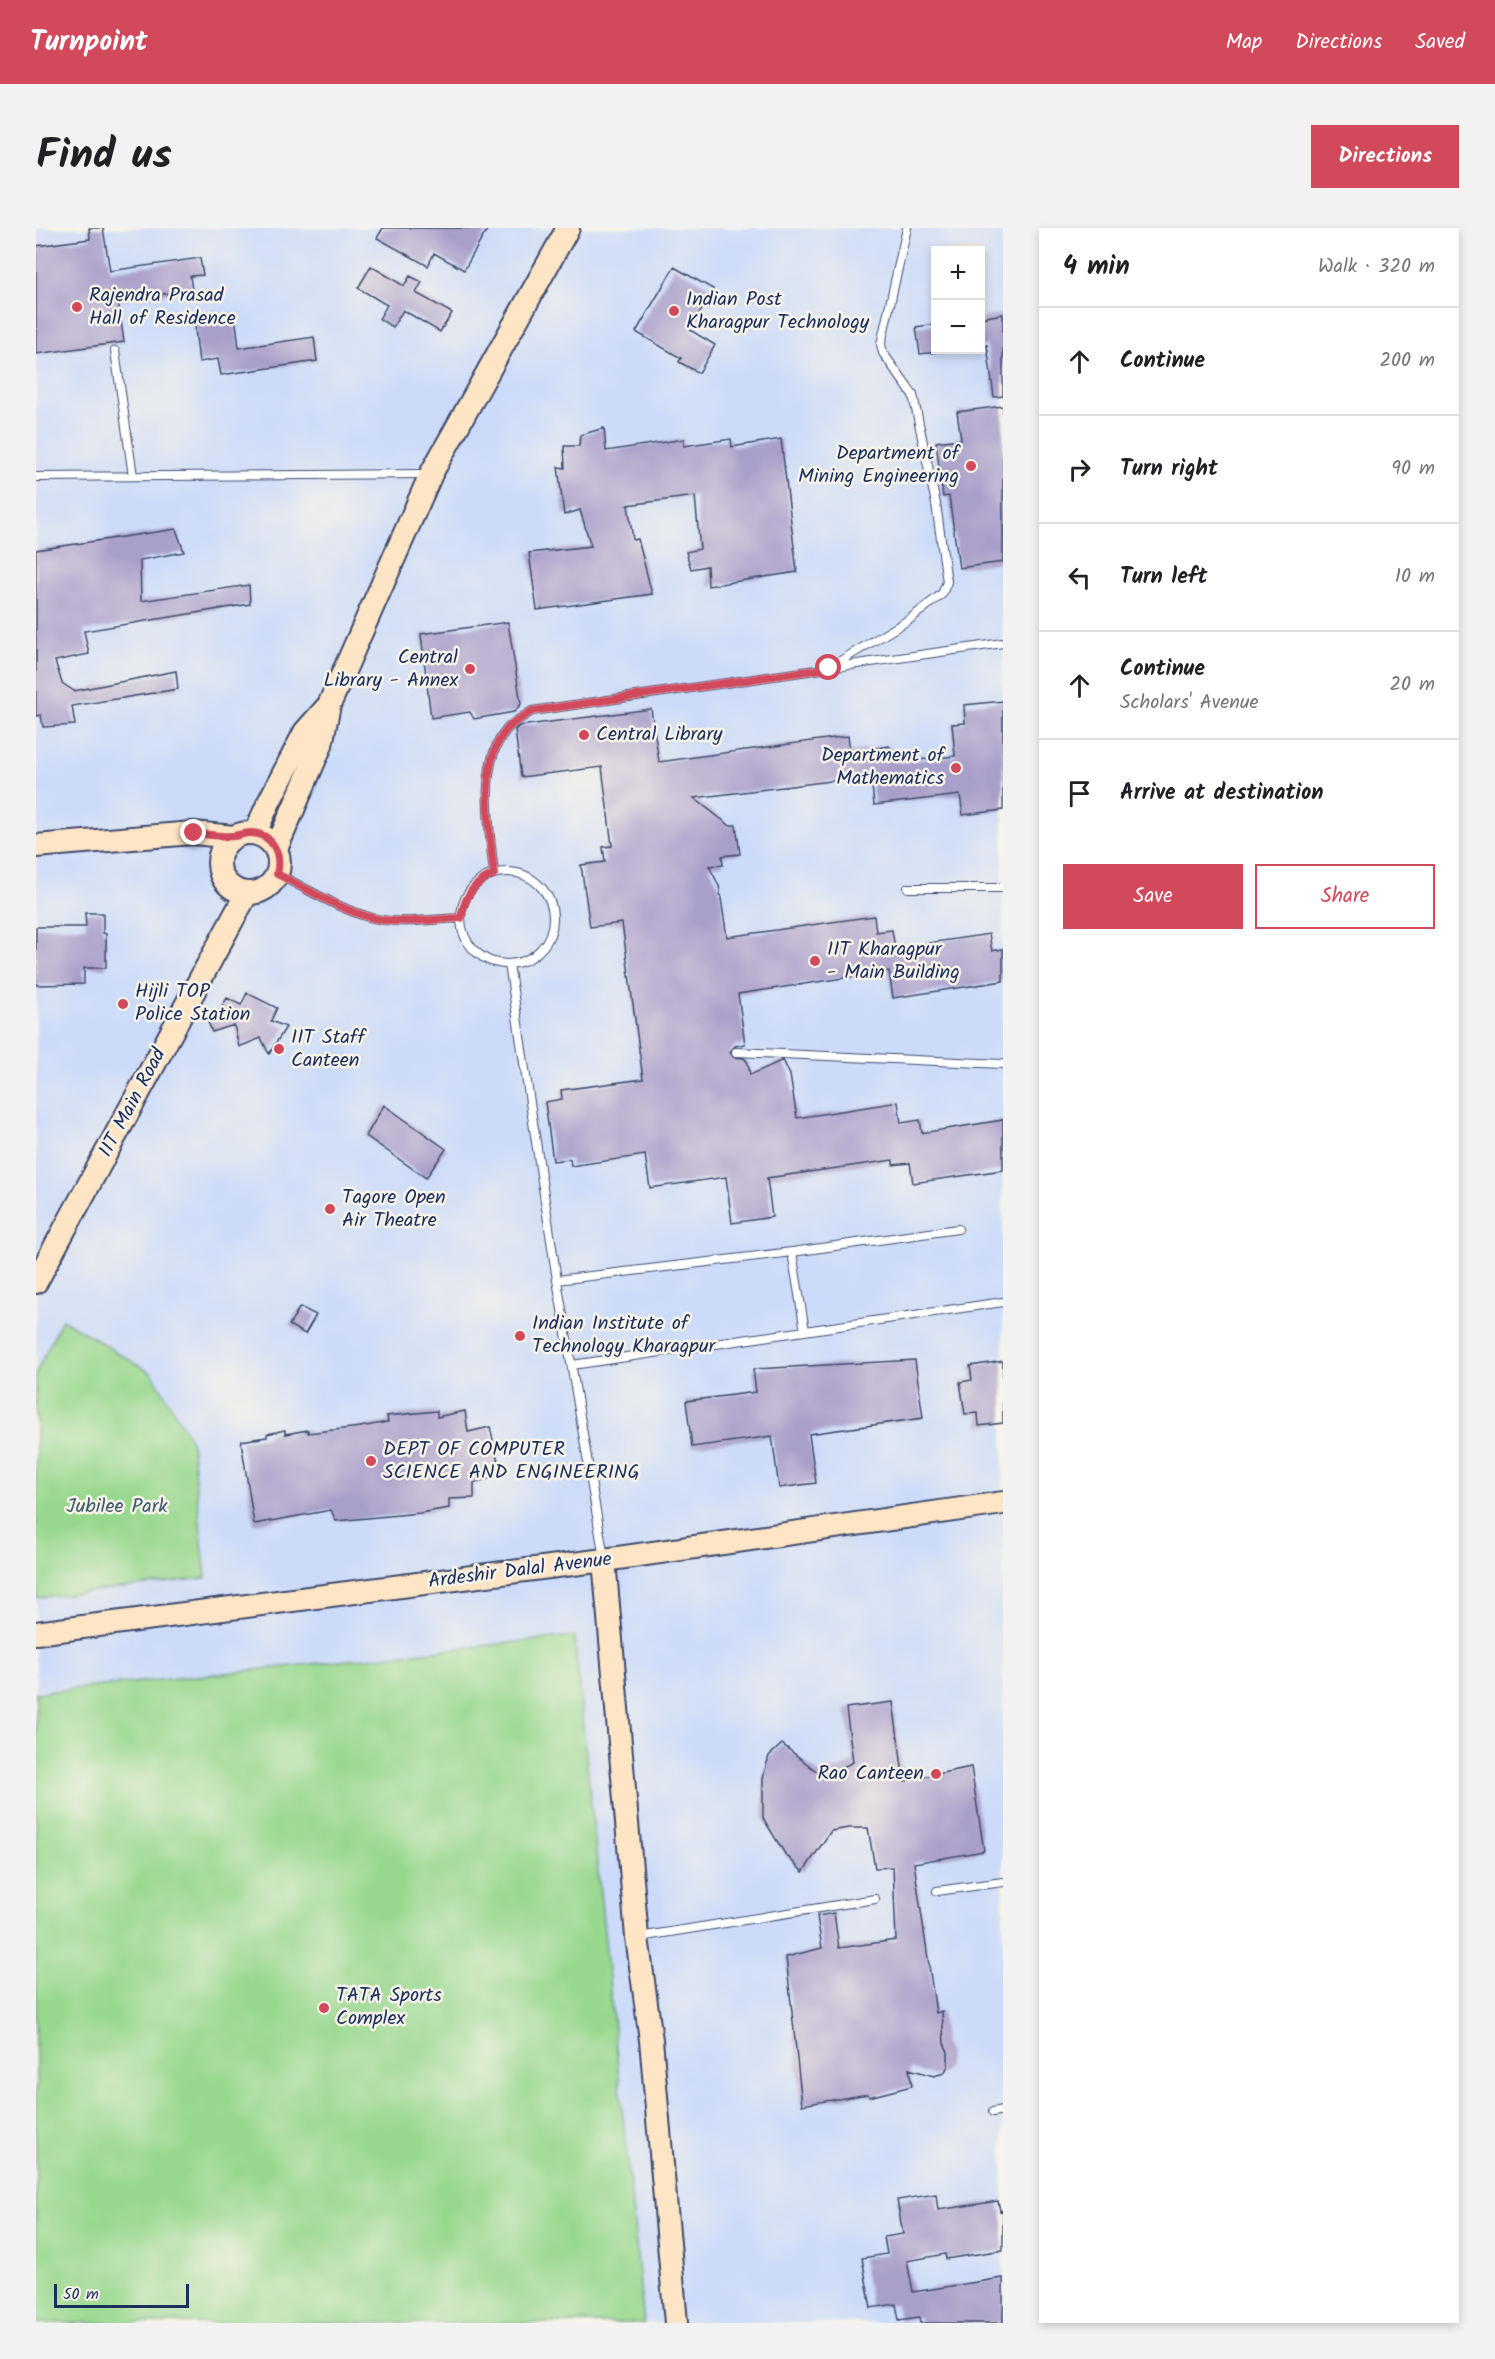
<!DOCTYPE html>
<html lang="en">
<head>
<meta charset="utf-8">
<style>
	body { margin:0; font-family:Kalam,sans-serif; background:#f2f2f2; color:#202124 }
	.controls { position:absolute; right:18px; top:18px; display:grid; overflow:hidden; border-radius:0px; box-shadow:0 3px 9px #0003 }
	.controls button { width:54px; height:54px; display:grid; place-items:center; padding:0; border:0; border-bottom:2px solid #e0e0e0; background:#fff; color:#202124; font:30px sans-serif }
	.scale { position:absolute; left:18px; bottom:15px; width:135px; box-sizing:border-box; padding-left:6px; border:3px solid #1b2f5e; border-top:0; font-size:16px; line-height:21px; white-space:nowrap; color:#1b2f5e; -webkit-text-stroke:4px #f7f3e8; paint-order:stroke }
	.stop { position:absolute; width:18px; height:18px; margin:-14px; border:4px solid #d1495b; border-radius:50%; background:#fff }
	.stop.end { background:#d1495b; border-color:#fff; box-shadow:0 2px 6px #0008 }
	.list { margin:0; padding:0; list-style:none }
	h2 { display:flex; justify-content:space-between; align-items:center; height:78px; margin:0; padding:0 24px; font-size:26px }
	h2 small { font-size:20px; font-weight:400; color:#757577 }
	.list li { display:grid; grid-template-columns:39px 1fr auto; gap:18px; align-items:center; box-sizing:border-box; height:108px; padding:0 24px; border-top:2px solid #e0e0e0 }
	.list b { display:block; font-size:22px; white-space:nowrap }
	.list p { margin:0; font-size:20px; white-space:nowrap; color:#757577 }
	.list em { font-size:20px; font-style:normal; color:#757577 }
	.actions { display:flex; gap:12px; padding:18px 24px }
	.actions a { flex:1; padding:14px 0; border:2px solid #d1495b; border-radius:0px; text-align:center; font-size:21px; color:#d1495b }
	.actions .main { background:#d1495b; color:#fff }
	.icon { flex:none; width:33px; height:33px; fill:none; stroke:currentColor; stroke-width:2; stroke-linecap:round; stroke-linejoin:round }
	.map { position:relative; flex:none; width:967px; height:2095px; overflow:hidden; border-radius:0px }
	header { display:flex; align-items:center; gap:36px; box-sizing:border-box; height:84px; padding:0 30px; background:#d1495b; color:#fff }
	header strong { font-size:28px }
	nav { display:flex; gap:33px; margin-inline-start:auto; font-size:21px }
	.intro { display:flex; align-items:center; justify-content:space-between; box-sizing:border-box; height:144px; padding:0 36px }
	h1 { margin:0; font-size:42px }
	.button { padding:15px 27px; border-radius:0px; background:#d1495b; color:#fff; font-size:21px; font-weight:700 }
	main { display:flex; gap:36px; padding:0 36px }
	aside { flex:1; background:#fff; border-radius:0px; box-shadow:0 3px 9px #0003 }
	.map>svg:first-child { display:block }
</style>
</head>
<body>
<header>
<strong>Turnpoint</strong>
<nav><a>Map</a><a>Directions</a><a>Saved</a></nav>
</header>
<div class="intro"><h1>Find us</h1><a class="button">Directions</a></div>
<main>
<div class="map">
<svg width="967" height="2095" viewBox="0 0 967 2095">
	<rect width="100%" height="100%" fill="#f7f3e8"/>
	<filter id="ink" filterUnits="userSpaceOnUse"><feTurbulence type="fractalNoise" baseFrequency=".0167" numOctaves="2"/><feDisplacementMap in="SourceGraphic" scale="12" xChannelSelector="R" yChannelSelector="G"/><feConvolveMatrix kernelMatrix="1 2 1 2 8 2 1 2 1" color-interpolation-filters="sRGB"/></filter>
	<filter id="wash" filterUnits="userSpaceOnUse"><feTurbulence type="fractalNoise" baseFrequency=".008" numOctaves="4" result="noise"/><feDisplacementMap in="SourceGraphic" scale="24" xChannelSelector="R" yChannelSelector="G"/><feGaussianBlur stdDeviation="1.35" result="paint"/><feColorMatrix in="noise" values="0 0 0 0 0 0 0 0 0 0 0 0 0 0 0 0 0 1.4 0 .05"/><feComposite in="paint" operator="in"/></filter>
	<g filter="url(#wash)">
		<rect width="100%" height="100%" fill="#f4dfc4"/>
		<path fill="#ccdbf9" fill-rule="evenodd" d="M0 0H967V2095H0ZM900 22H944V122H900Z"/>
		<path fill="#98d88e" stroke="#5a8476" stroke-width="1.5" d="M26 1091 117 1146 155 1213 170 1350 0 1370V1145Z
			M538 1408 608 2095H0V1465Z"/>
		<g id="blocks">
			<path fill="#a99fcb" d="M53 0H67L74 43 164 30 167 47 154 48 156 62 82 72 88 114 0 126V18L54 11Z
				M347 0H452L428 42 398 25 392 38 341 10Z
				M335 38 368 58 374 48 386 54 380 65 416 85 404 104 367 82 357 99 343 91 351 77 322 60Z
				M638 39 677 61 654 102 679 117 663 145 643 134 645 130 600 104Z
				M199 86 203 120 278 109 281 133 185 147 182 131 163 134 158 92Z
				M967 86V168L958 169 951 117 945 118V90Z
				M900 96V124L884 126 880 99Z
				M967 178V334L923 340 913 268 907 269 900 214 925 211 921 184Z
				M568 200 570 223 648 211V218L695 211 696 219 745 211 761 344 672 358 671 338 655 341 650 324 664 321 659 268 592 277 597 312 602 311 616 366 501 382 493 325 555 318 544 282 528 287 522 239 529 240 528 218H543L544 207Z
				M140 301 148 324 104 332 105 373 213 357 214 376 48 403 53 426 19 433 26 455 38 463 140 443 142 461 36 478 39 497 7 499 5 487 0 488V322Z
				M472 394 485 476 478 484 438 491 434 484 395 490 385 406Z
				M967 473V582L927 587 924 567 838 577 835 548 658 570 693 597H700L704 626 686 628 687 637 673 638 683 658 691 709 838 688 840 704 856 702 859 720 953 706 956 723 967 721V753L857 770 853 743 702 766 709 816 699 818 694 824 697 829 708 830 712 835 714 847 747 832 754 847 761 890 862 874 865 895 884 892 886 905 967 892V942L877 955 874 935 857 937V932L731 950 736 989 696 995 690 949 614 960 609 927 535 938 534 931 517 933 509 874 526 871 525 862 607 851 586 695 554 699 545 637 569 634 567 619 576 618 566 539 485 549 479 502 483 498 615 481 623 534 812 508 814 524 853 518 863 534 919 528 916 496 929 495 928 477Z
				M49 685H67V705L70 706V740H48V756L0 757V699H50Z
				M211 765 241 780 235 793 250 799 233 826 225 810 203 819 198 797 176 804 171 791 182 785 191 770 205 777Z
				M348 877 410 921 390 950 330 908Z
				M264 1079 280 1087 269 1106 253 1097Z
				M879 1132 887 1190 773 1206 780 1255 743 1260 736 1208 656 1219 650 1173 720 1164 717 1141Z
				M967 1133V1195L943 1198 942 1185 929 1186 924 1154 936 1152 934 1138Z
				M401 1183V1189L429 1183 432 1204 454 1199 465 1247 438 1255V1270L413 1271V1280L384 1285 300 1293 295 1282 218 1296 205 1213 231 1209V1206L249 1202V1206L272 1202V1205L324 1199 352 1194 351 1188Z
				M857 1474 868 1553 935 1539 948 1623 878 1635 900 1785 906 1783 908 1815 912 1824V1838L908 1845 898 1848 873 1841 876 1858 833 1869 832 1866 766 1877 750 1729 786 1720 781 1688 798 1685 803 1720 860 1712 857 1639 839 1640 832 1600H813L795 1603 767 1644 749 1626 727 1590V1549L733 1528 746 1516 784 1546 803 1541 817 1534 810 1480Z
				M900 1966 902 1982 962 1973 964 1983 967 1982V2022L910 2031 909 2026 871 2033 877 2064 967 2050V2095H884L883 2089 863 2092 860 2076 835 2080 826 2030 851 2026 848 2009 867 2006 861 1972Z"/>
		</g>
	</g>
	<g filter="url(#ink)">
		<use href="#blocks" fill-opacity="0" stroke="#3c496d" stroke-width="1.5"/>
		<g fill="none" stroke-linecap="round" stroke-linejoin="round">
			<g stroke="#3c496d" stroke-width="10">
				<path id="lane" d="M79 123 97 248
					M0 249 391 246
					M796 438 874 391 906 366 911 354 900 276 877 167 847 125 845 116 871 0
					M425 690a46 46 0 1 1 92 0a46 46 0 1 1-92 0Z
					M241 646C272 661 304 682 337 690 364 697 397 691 425 690
					M458 646C454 603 440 533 473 499 479 493 489 488 496 483L967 415
					M872 660H967
					M473 736 521 1052 568 1330
					M700 824 967 836
					M756 1024 769 1103
					M521 1052 756 1024 922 1001
					M536 1137 967 1074
					M901 1663 967 1654
					M603 1709 839 1671
					M957 1884 967 1882"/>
			</g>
			<g stroke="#3c496d" stroke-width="26">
				<path id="secondary" d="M219 605 233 574 269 504 293 477
					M183 635a30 30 0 1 1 60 0a30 30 0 1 1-60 0Z
					M0 618 157 605 198 609
					M240 621 285 517 293 477 395 246 532 0
					M0 1054 211 665
					M568 1332 601 1709 615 1812 640 2095
					M0 1405 568 1332 967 1275"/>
			</g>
			<use href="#lane" stroke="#fff" stroke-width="8"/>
			<use href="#secondary" stroke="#fde5c5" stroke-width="22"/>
		</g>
	</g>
	<g fill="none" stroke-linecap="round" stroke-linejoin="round" filter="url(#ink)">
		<path stroke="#d1495b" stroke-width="8" d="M158 605C170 606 183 609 196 608 202 608 208 605 214 605 237 605 246 627 241 646 272 661 304 682 337 690 365 697 397 691 425 690 429 667 438 655 458 646 454 603 440 533 473 499 479 493 489 488 496 483L793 440"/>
	</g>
	<g fill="#d1495b" stroke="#f7f3e8" stroke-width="2">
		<circle cx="41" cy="79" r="6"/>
		<circle cx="638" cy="83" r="6"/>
		<circle cx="935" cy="238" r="6"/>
		<circle cx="434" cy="441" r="6"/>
		<circle cx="548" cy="507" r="6"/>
		<circle cx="920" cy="540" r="6"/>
		<circle cx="779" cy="733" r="6"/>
		<circle cx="87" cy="776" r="6"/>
		<circle cx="243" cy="821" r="6"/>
		<circle cx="294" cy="981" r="6"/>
		<circle cx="484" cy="1108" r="6"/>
		<circle cx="335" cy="1233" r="6"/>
		<circle cx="900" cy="1546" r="6"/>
		<circle cx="288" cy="1780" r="6"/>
	</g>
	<g text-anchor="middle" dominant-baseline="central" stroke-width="5" stroke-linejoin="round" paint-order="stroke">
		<g font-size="20" fill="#1b2f5e" stroke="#f7f3e8" text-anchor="start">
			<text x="53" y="68">Rajendra Prasad<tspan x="53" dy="23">Hall of Residence</tspan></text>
			<text x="650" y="72">Indian Post<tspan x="650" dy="23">Kharagpur Technology</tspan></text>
			<text x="923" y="226" text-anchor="end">Department of<tspan x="923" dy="23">Mining Engineering</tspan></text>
			<text x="422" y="430" text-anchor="end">Central<tspan x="422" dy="23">Library - Annex</tspan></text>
			<text x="560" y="507">Central Library</text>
			<text x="908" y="528" text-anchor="end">Department of<tspan x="908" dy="23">Mathematics</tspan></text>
			<text x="791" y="722">IIT Kharagpur<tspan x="791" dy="23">- Main Building</tspan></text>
			<text x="99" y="764">Hijli TOP<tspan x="99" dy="23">Police Station</tspan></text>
			<text x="255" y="810">IIT Staff<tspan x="255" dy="23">Canteen</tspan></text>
			<text x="306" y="970">Tagore Open<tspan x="306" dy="23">Air Theatre</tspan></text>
			<text x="496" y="1096">Indian Institute of<tspan x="496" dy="23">Technology Kharagpur</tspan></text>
			<text x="347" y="1222">DEPT OF COMPUTER<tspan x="347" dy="23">SCIENCE AND ENGINEERING</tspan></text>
			<text x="888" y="1546" text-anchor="end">Rao Canteen</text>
			<text x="300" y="1768">TATA Sports<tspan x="300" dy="23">Complex</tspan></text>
		</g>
		<g font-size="20" fill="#1b2f5e" stroke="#f7f3e8">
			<text transform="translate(97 875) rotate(-62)">IIT Main Road</text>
			<text transform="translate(484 1343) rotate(-7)">Ardeshir Dalal Avenue</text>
		</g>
		<g font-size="20" fill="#3a596a" stroke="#f7f3e8">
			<text x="81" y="1279">Jubilee Park</text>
		</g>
	</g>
</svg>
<div class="controls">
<button>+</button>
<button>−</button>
</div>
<div class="scale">50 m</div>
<div class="stop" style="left:793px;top:440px"></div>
<div class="stop end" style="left:158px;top:605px"></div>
</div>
<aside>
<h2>4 min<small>Walk · 320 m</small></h2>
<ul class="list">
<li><svg class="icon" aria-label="ahead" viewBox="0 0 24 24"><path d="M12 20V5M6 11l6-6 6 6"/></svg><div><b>Continue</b></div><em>200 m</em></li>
<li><svg class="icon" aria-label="right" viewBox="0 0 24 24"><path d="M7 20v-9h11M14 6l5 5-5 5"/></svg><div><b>Turn right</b></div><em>90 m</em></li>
<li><svg class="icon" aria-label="left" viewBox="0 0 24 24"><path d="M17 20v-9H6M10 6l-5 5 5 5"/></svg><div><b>Turn left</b></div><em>10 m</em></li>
<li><svg class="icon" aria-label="ahead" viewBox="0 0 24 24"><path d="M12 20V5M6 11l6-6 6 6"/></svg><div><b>Continue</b><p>Scholars' Avenue</p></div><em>20 m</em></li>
<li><svg class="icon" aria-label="arrive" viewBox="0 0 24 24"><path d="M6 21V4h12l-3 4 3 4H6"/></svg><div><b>Arrive at destination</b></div></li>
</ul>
<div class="actions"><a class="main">Save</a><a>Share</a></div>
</aside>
</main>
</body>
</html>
